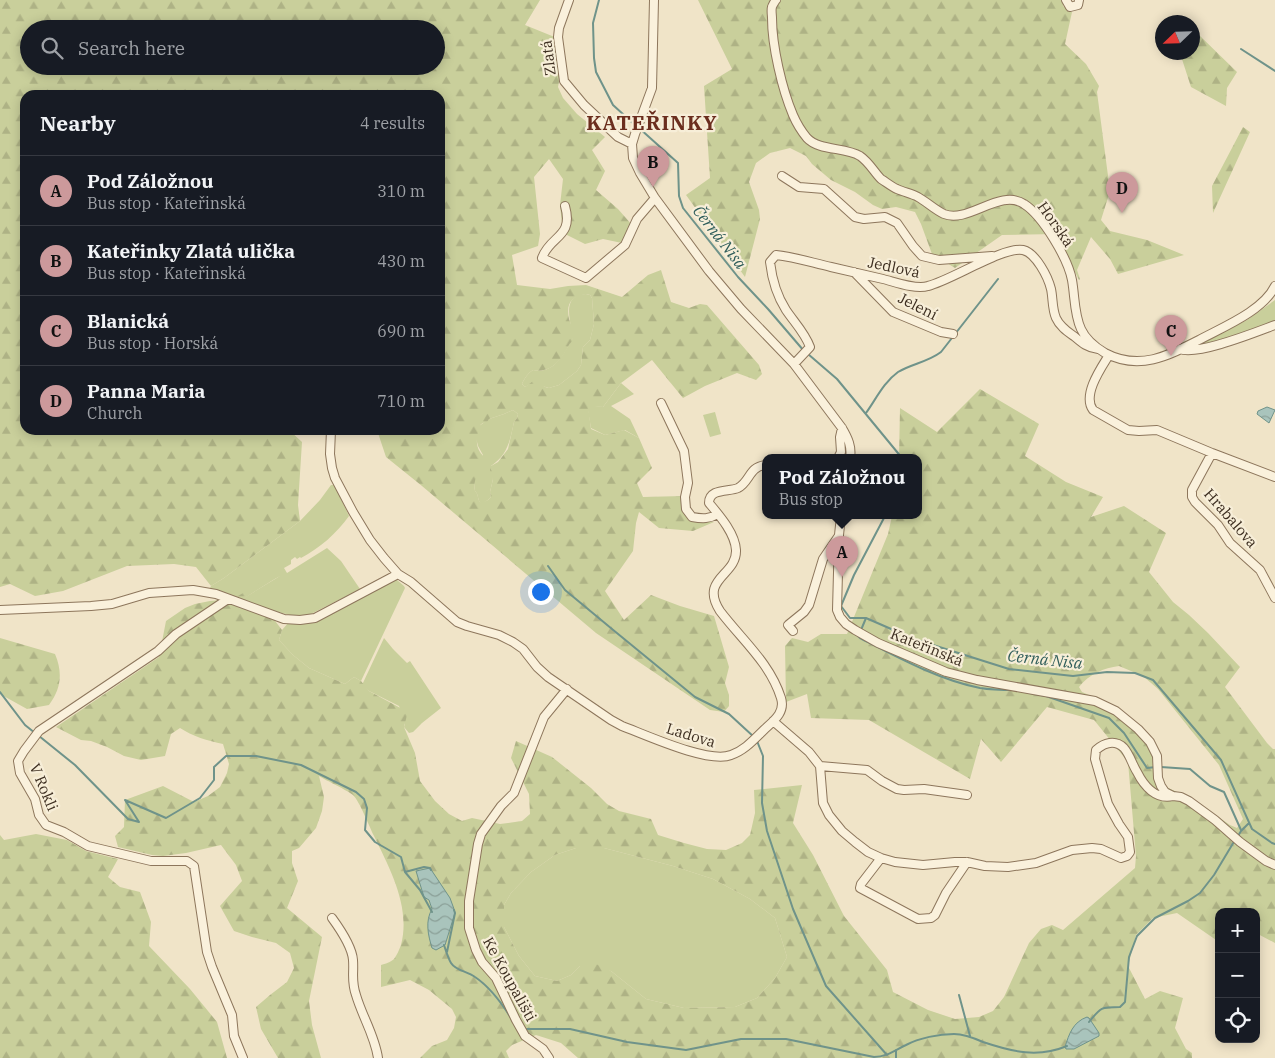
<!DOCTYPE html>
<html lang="en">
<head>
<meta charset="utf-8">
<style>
	body { margin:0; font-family:"IBM Plex Serif",serif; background:#20242c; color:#f1f3f6 }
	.controls { position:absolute; right:15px; bottom:15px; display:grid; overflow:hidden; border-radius:10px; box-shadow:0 2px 12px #0003 }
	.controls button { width:45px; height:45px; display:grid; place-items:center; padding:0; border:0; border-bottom:1px solid #363941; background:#171b24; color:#f1f3f6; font:25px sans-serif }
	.compass { position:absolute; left:1155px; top:15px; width:45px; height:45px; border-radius:50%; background:#171b24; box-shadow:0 2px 12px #0003; rotate:247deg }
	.you { position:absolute; left:540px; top:591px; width:18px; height:18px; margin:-12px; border:4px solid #fff; border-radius:50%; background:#1a73e8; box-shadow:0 0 0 8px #1a73e833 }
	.badge { display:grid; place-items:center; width:32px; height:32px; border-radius:50%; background:#cc999b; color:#111; font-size:16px; font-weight:700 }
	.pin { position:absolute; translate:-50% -41px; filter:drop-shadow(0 1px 2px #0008) }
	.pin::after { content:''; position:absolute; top:26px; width:18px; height:15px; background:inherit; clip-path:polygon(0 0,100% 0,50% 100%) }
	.popup { position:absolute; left:762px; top:454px; width:160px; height:65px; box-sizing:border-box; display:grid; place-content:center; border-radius:10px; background:#171b24; filter:drop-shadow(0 1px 4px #0005); font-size:16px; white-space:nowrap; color:#9ea1a6 }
	.popup b { font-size:19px; color:#f1f3f6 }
	.popup::after { content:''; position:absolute; left:50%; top:100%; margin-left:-10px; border:10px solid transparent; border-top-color:#171b24 }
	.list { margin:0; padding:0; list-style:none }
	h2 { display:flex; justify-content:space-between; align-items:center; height:65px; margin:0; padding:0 20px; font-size:21px }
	h2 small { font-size:16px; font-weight:400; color:#9ea1a6 }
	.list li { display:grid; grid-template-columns:32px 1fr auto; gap:15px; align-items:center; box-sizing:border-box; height:70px; padding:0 20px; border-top:1px solid #363941 }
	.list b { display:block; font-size:19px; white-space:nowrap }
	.list p { margin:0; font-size:16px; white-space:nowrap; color:#9ea1a6 }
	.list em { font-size:16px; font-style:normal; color:#9ea1a6 }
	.icon { flex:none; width:28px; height:28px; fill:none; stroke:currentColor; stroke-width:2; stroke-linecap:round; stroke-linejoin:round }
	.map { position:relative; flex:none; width:1275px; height:1058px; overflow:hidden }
	.search { position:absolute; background:#171b24; box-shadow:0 2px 12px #0003; left:20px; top:20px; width:425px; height:55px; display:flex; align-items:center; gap:12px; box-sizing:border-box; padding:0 18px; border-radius:28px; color:#9ea1a6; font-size:19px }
	.panel { position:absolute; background:#171b24; box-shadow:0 2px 12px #0003; left:20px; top:90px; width:425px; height:345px; border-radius:15px }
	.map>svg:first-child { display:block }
</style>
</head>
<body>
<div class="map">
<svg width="1275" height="1058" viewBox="0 0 1275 1058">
	<defs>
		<pattern id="forest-firs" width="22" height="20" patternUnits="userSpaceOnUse" patternTransform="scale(1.25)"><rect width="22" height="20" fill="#c9cf9b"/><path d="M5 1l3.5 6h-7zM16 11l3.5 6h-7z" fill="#aeb285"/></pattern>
		<pattern id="water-waves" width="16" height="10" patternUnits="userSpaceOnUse" patternTransform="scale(1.25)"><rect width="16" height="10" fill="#a9c4bc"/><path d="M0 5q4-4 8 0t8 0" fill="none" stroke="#8ba098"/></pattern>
	</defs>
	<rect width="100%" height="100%" fill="#f0e4c8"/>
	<path fill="#c9cf9b" d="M586 294 590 295 592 298 594 324 590 340 583 347 581 365 577 371 559 385 549 388 532 383 525 387 522 384C524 379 528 373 533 370 555 375 564 352 573 338 572 327 564 306 574 298 577 295 582 294 586 294Z
		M1275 300V323L1190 349 1247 320Z
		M621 383 634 394 611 406 630 419 639 438 625 430 605 435 591 428 587 405 603 407Z
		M513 410 518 414 517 418 514 422C510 440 508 455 491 466L493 479 490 492 491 497 488 500 481 504C477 499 479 495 475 491L474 481 483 455 478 446 476 438 479 426 489 419 504 414Z
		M715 412 721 434 710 437 703 415Z
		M331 485H335L349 516C337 533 320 548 301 558L300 557 297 559 295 557 291 560V564L284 568 287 573 327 548 341 561 360 589 307 616H294L266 609 239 601 280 576 233 599 209 590 211 586 224 578 300 521 320 500Z
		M393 579 397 580 404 586 405 588 361 681 354 677 345 684 309 668 293 655 279 640 282 630 289 622H305Z
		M384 638 393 649 407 663 410 661 441 708 422 723 413 732 409 733 404 727 405 724 399 706 369 691 362 685Z
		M576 848H604L673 866 713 879 750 899 775 918 787 957 775 978 757 998 735 1007 684 1008 646 999 611 971 580 966 571 975 557 981 535 976 519 956 504 927V905L511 893 531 872 555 855Z"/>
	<path fill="url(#forest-firs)" fill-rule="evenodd" d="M0 0H540L525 25 557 38 560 77 558 87 563 98 577 114 605 137 592 150 605 171 596 190 618 209 632 225 622 243 603 239 585 244 563 233 560 205 563 179 549 159 534 177 540 234 538 246 512 255 517 285 550 289 568 286 586 285 622 297 648 275 661 270 671 302 689 308 700 304 707 305 759 365 762 374 756 380 737 373 705 386 683 398 652 360 621 383 603 407 588 406 591 429 605 435 624 430 639 438 652 468 637 483 643 497 683 496 684 510 688 518 696 520 714 522 693 531 659 528 639 512 636 523 633 551 605 591 624 620 651 595 680 606 714 616 729 667 725 683 729 695V706L724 712 710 710 596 633 422 486 386 457 377 430H440V95H25V430H289L302 442 298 505 300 521 224 578 211 586 196 567 174 564 127 566 63 591 35 596 10 584 0 587ZM29 29H436V66H29ZM586 294 590 295 592 298 594 324 590 340 583 347 581 365 577 371 559 385 549 388C543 387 542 385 540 380L536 379 525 387 522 384C524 379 528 373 533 370 551 374 562 359 569 345 570 343 573 341 573 338 575 332 571 325 569 319 566 303 571 297 586 294ZM513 410 518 414 517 418 514 422 508 449 498 462 491 466 490 469 491 476 493 479 490 492 491 497 488 500 481 503C477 500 479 494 475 491 472 472 485 474 486 462 486 458 482 455 480 452 475 444 477 437 479 429 480 424 482 423 487 422L489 419 504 414Z
		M698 0H1064L1063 6 1072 12 1065 44 1086 64 1099 86 1097 92 1110 191 1101 220 1110 231 1147 240 1184 255 1118 274 1110 259 1091 237 1077 270 1080 279 1079 280 1056 234 1002 235 955 268 932 254 921 224 915 212 896 207 882 209 873 205 855 192 831 180 812 164 806 156 790 148 770 153 756 163 749 182 759 210 760 219 745 277 686 195 710 178 704 86 732 69Z
		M1198 34 1237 72 1227 88 1226 106 1191 87 1180 53 1192 52 1193 37Z
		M1243 127 1250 132 1213 213 1212 186Z
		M980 389 1039 424 1025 456 1066 482 1103 497 1091 517 1124 506 1166 533 1149 572 1173 602 1189 615 1208 633 1240 667 1225 687 1267 743 1273 749H1275V943L1256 933V912H1219V942L1177 913 1153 918 1136 935 1128 966 1145 999 1160 991 1183 998 1175 1028 1186 1049 1192 1053V1058H578L561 1043 536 1035 512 1045 506 1051 509 1058H420L432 1046 447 1040 454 1028 456 1017 452 1009 429 990 410 980 381 987V965C385 964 391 962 394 959 397 955 399 950 401 945 411 907 390 869 374 836 369 826 360 802 353 795 347 790 327 781 319 776L324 797 322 811 316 828 299 848 292 851V863L298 881 287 908 322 937 309 1001 312 1025 321 1058H278L261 1029 256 1007 270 995 287 982 294 968 290 953 276 943 252 937 234 931 220 906 242 881 236 865 221 845 186 853 163 856 152 855 118 847 115 836 124 827 125 800 163 786 194 802 208 796 220 787 227 773 229 764 223 744C208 741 192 736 180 728L171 734 165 756 141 760 124 756 107 747 91 741 81 740 56 727 159 657 166 621 185 608 195 604 210 601 233 599 278 572 281 575 240 601 266 609 282 630 279 640 293 655 309 668 345 684 354 677 361 681 369 691 404 710 407 715 404 727 415 753 420 781 435 801 449 814 462 821 472 818 500 824 522 821 530 814 529 794 511 758 516 741 552 757 591 788 607 804 619 811 651 819 658 835 684 843 707 849 726 850 742 843 750 835 755 813 754 790 802 785 793 823 813 855 844 916 887 970 893 992 928 1010 955 1019 979 1017 993 1011 1004 997 1029 943 1041 929 1052 925 1063 930 1135 868 1136 856 1128 762 1094 720 1047 707 1001 762 981 739 970 779 869 720 811 718 807 694 786 702 785 646 792 638 808 642 821 634H847L888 534 892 516H918V458H899L900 408 937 432ZM1119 666 1143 676 1158 689 1219 765 1243 819 1237 828 1230 825 1192 799 1164 786 1155 773 1160 753 1152 740 1140 726 1108 703 1082 692 1079 687C1089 674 1104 668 1119 666ZM576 848H604L673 866 713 879 750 899 775 918 787 957 775 978 757 998 735 1007 684 1008 646 999 611 971 594 963 580 966 571 975 557 981 535 976 519 956 504 927V905L511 893 531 872 555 855ZM429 900 455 913 450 925 432 909Z
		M0 638 55 654C63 673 61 689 49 705L27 709 0 694Z
		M36 834 67 840 86 851 118 859 108 877 120 887 140 892 151 922 149 946 190 989 217 1022 227 1058H0V835L4 840Z"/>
	<path fill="url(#water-waves)" stroke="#6f938a" d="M1267 407 1275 410 1269 423 1257 414 1258 411Z
		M430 868 450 898 454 909 455 913 445 945 436 950 432 948C428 935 425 921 432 909L429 900 424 897 416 871Z
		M1087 1017 1089 1018 1099 1033V1036L1074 1049H1066L1065 1047C1069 1034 1073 1022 1087 1017Z"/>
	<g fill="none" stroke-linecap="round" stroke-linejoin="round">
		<path stroke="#6f938a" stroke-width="2" d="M599 0 593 23 594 58 596 72 613 105 635 125
			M1241 49 1275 71
			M639 128 678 163 679 196 683 208 738 277 768 309 804 351
			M808 354 837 379 902 458
			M866 413C876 399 884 382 898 372 911 364 928 362 941 352L998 279
			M885 516 854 575 841 606 850 618H866L914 639 1009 669 1073 676 1107 672 1135 673 1153 680 1221 760 1252 829 1272 843 1275 844
			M548 566 565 590 612 629 695 697 729 714 754 737
			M861 630 866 618
			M859 634 858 636 860 638C897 657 939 680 980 688 992 690 1004 690 1015 690
			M0 692 25 725 35 733
			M1030 693 1046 696 1109 718 1124 733 1147 768 1156 767
			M39 736 75 765 128 819 139 822 125 800 166 818 200 798 214 780V767L226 756H256L301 765 356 792 364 799 367 808 365 830 375 842 401 857 405 872 420 890 432 912
			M757 741 763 756 762 803 767 831 793 909 826 986 887 1055
			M1161 767 1190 769 1210 786 1224 792 1241 830
			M1238 836 1241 831 1249 823
			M405 872 424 867 430 868 431 870
			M444 945C446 951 448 958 451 963 456 971 467 971 475 977 490 987 501 1002 511 1018
			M447 952 455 913 454 910
			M959 995 970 1036
			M1089 1022C1101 1007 1101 1007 1120 1007L1125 1002 1129 957 1137 936 1155 918 1188 901 1200 893 1214 875 1235 840
			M524 1029H570L627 1042 686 1050 741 1039H786L874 1057C887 1057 895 1050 906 1045 919 1038 939 1034 954 1034 964 1034 974 1038 983 1042 1013 1052 1038 1058 1067 1046
			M896 1058V1050"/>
		<g stroke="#8d765c" stroke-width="10">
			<path id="minor" d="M569 0 559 28 558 37 564 81 584 105 618 137 632 144
				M654 0 652 88 635 134 632 144 633 158 640 173 655 198 709 271 741 309 794 364 842 428C848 438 852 447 850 458
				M776 0C775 1 772 6 772 7 771 10 772 15 772 18 772 46 782 89 793 115 796 122 802 132 807 138 819 151 845 147 860 156 869 162 874 172 881 179 886 182 892 187 897 189 904 192 912 194 918 197 927 202 935 210 944 214 968 224 1000 188 1024 204 1043 216 1068 259 1072 280 1075 297 1074 314 1081 329 1086 340 1095 347 1105 353 1139 371 1168 356 1199 340 1223 327 1263 311 1275 286
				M1066 0 1070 7 1078 5 1079 0
				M782 176 799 187 824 189 855 217 864 219 885 217 897 223 913 246 922 256 939 260 992 256
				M565 206C574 238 550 235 542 258L586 278 625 245 637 219 655 198
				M854 272 893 312 941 332 953 334
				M1180 349C1197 356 1256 332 1275 325
				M1109 355C1101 368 1082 395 1093 410L1128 430 1139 431 1157 430 1212 453 1275 477
				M794 364 810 347C805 333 794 322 786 310 777 296 772 279 770 262L776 255C795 257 813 263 831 267 849 271 866 275 883 279 895 282 916 290 928 286 950 281 1004 246 1023 250 1036 253 1048 277 1051 289 1053 298 1052 309 1056 318 1060 327 1068 332 1075 337 1082 343 1088 348 1098 349
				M661 403 684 451 688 483 685 497 686 509 692 517C703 519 709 519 718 514
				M331 430 330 454 332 468 335 478 353 512 370 540 384 558 398 574 411 582 457 622 467 626 499 635 513 642 523 649 537 667 548 677 611 720 622 726C646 735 709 764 731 755 746 750 756 737 767 727 776 719 785 711 781 698 770 663 742 640 720 611 699 578 737 576 736 550 735 533 719 515 709 503 709 488 729 492 738 488 750 482 749 466 766 465
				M1212 453 1192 490V497L1195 502 1218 525 1230 543 1260 570 1275 598
				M838 458 841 452 840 437 842 428
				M841 516 839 535 837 610 840 617 846 624 855 630 878 643 946 672 977 680 1095 701 1116 711 1138 729 1150 742 1157 756 1158 778 1161 786 1165 792 1173 796 1181 797 1189 801 1215 820 1240 842 1266 861 1275 865
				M228 599 176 634 158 651 39 731 24 751 18 761 20 773 35 799 39 815 46 825 64 832 88 846 151 861H187L194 866 207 952 212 967 232 1015 234 1036 243 1058
				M0 610 91 606 112 604 149 593 193 590 216 594 284 619 300 620 315 618 398 574
				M793 631 788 625 804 612 809 605 823 559 838 537
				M773 721 809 752 820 766 823 803 829 815 842 831 855 842 868 852 881 858 895 862 923 865 955 862H967L985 866 1008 867 1036 863 1072 850 1092 848 1101 849 1121 858 1127 856 1130 852 1128 837 1119 824 1108 804 1095 759 1096 750C1104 743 1115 739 1124 748 1130 755 1132 764 1137 772 1144 786 1156 800 1173 796
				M820 766 867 770 882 781 897 789 904 790 924 789 967 795
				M881 858 861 884 860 888 918 919 931 918 935 915 946 893 967 862
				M332 918C340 929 352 946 353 960 354 974 351 981 356 995 362 1016 375 1036 378 1058
				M549 1058 543 1049 525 1036 516 1020 496 978 482 962 476 950 469 928V901L478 844 481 834 501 806 514 793 544 717 567 689"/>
		</g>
		<use href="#minor" stroke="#faf1dc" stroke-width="8"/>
	</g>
	<g text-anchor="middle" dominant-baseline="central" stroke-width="4.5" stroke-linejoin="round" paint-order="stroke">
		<g font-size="15" fill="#3d2e20" stroke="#f7eed8">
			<text transform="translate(548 58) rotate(-97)">Zlatá</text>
			<text transform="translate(1056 224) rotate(55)">Horská</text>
			<text transform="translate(894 267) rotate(12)">Jedlová</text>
			<text transform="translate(918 306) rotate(27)">Jelení</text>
			<text transform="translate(1231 518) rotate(49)">Hrabalova</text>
			<text transform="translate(927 647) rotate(22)">Kateřinská</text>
			<text transform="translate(691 735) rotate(17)">Ladova</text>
			<text transform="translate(44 787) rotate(67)">V Rokli</text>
			<text transform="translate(510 979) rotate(61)">Ke Koupališti</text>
		</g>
		<g font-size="16" font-style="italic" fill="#2f5d5a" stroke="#f7eed8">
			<text transform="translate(720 237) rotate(52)">Černá Nisa</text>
			<text transform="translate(1045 659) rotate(6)">Černá Nisa</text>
		</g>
		<g font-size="20" font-weight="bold" letter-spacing="1" fill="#6b2e1e" stroke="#f7eed8">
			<text x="652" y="122">KATEŘINKY</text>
		</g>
	</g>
</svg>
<div class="controls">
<button>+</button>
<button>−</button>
<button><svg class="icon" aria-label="locate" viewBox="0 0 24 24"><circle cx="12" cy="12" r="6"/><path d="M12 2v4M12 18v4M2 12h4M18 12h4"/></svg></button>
</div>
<svg class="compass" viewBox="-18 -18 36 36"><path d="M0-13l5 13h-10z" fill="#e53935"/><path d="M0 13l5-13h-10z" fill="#9ea1a6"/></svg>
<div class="you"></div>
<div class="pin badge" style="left:842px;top:577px">A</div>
<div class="popup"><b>Pod Záložnou</b>Bus stop</div>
<div class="pin badge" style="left:653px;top:187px">B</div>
<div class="pin badge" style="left:1171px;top:356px">C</div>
<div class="pin badge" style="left:1122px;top:213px">D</div>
<div class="search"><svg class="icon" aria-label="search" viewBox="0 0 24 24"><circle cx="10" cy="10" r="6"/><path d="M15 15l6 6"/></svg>Search here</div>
<section class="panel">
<h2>Nearby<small>4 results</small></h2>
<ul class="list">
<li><span class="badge">A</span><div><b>Pod Záložnou</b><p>Bus stop · Kateřinská</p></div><em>310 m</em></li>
<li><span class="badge">B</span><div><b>Kateřinky Zlatá ulička</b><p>Bus stop · Kateřinská</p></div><em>430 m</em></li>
<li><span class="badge">C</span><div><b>Blanická</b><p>Bus stop · Horská</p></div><em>690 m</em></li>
<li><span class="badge">D</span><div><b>Panna Maria</b><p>Church</p></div><em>710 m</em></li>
</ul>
</section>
</div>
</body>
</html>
